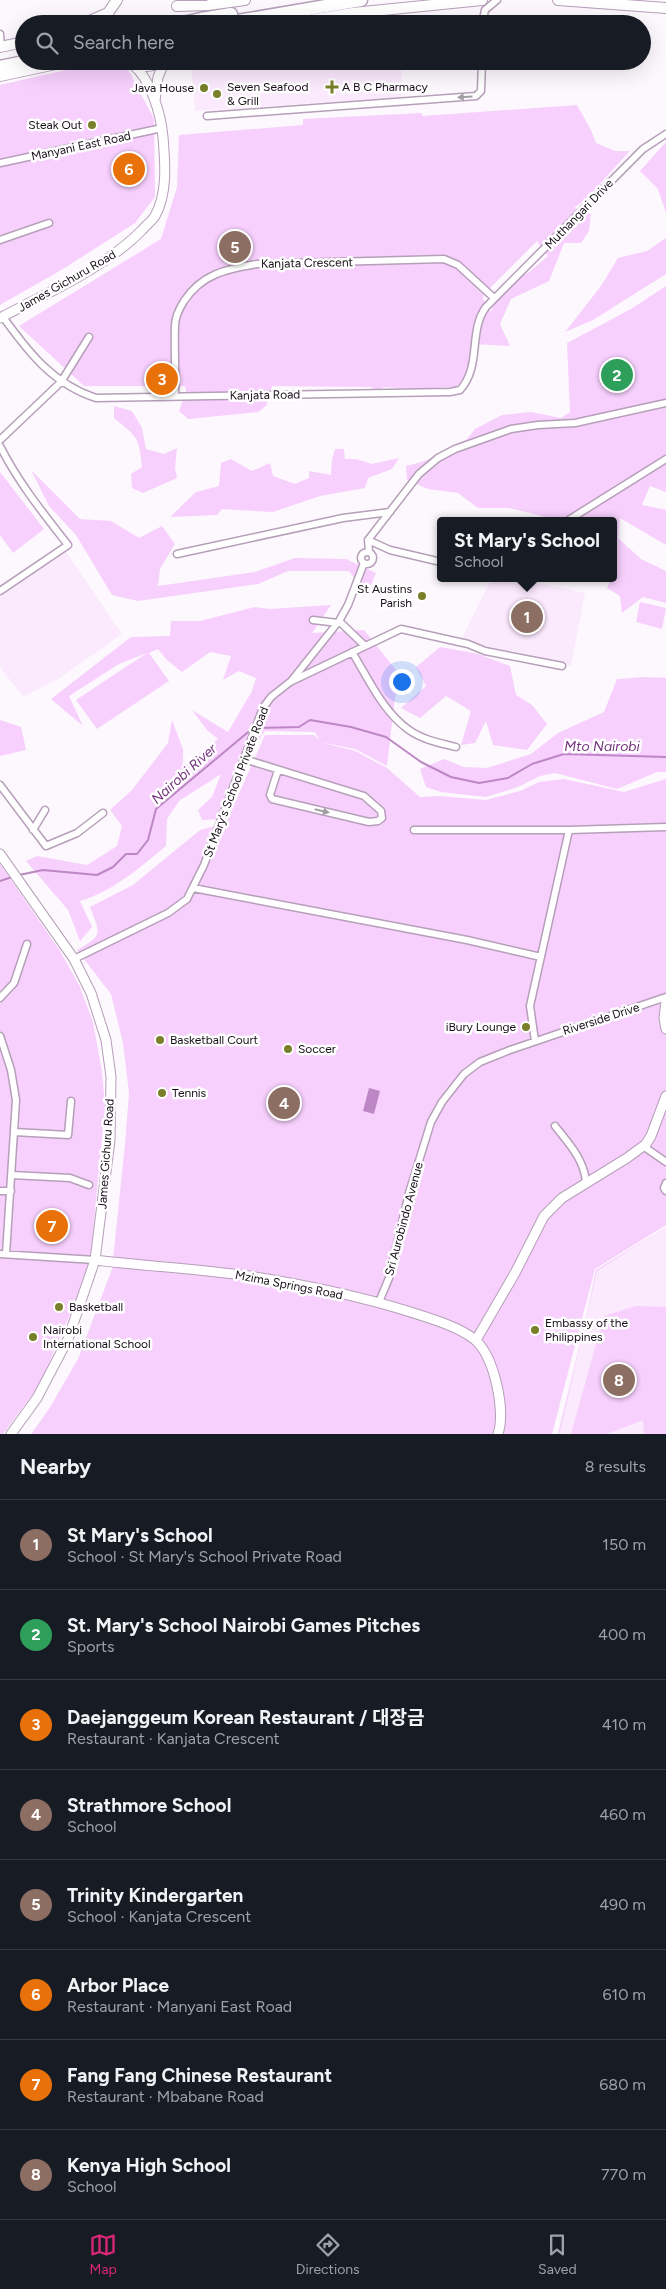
<!DOCTYPE html>
<html lang="en">
<head>
<meta charset="utf-8">
<style>
	body { margin:0; font-family:Figtree,"Noto Sans KR",sans-serif; background:#20242c; color:#f1f3f6 }
	.you { position:absolute; left:401px; top:681px; width:18px; height:18px; margin:-12px; border:4px solid #fff; border-radius:50%; background:#1a73e8; box-shadow:0 0 0 8px #1a73e833 }
	.badge { display:grid; place-items:center; width:32px; height:32px; border-radius:50%; background:#db2777; color:#fff; font-size:16px; font-weight:700 }
	.pin { position:absolute; translate:-50% -50%; border:2px solid #fff; box-shadow:0 1px 5px #0006 }
	.popup { position:absolute; left:437px; top:517px; width:180px; height:65px; box-sizing:border-box; display:grid; place-content:center; border-radius:5px; background:#171b24; filter:drop-shadow(0 1px 4px #0005); font-size:16px; white-space:nowrap; color:#9ea1a6 }
	.popup b { font-size:19px; color:#f1f3f6 }
	.popup::after { content:''; position:absolute; left:50%; top:100%; margin-left:-10px; border:10px solid transparent; border-top-color:#171b24 }
	.list { margin:0; padding:0; list-style:none }
	h2 { display:flex; justify-content:space-between; align-items:center; height:65px; margin:0; padding:0 20px; font-size:21px }
	h2 small { font-size:16px; font-weight:400; color:#9ea1a6 }
	.list li { display:grid; grid-template-columns:32px 1fr auto; gap:15px; align-items:center; box-sizing:border-box; height:90px; padding:0 20px; border-top:1px solid #363941 }
	.list b { display:block; font-size:19px; white-space:nowrap }
	.list p { margin:0; font-size:16px; white-space:nowrap; color:#9ea1a6 }
	.list em { font-size:16px; font-style:normal; color:#9ea1a6 }
	.icon { flex:none; width:28px; height:28px; fill:none; stroke:currentColor; stroke-width:2; stroke-linecap:round; stroke-linejoin:round }
	.map { position:relative; flex:none; width:666px; height:1434px; overflow:hidden }
	.search { position:absolute; background:#171b24; box-shadow:0 5px 20px #0002; left:15px; right:15px; top:15px; height:55px; display:flex; align-items:center; gap:12px; box-sizing:border-box; padding:0 18px; border-radius:28px; color:#9ea1a6; font-size:19px }
	.sheet { height:785px; background:#171b24 }
	nav { display:flex; justify-content:space-around; align-items:center; box-sizing:border-box; height:70px; border-top:1px solid #363941; background:#171b24; font-size:14px; color:#9ea1a6 }
	nav a { display:grid; justify-items:center; gap:2px }
	nav .on { color:#db2777 }
	.map>svg:first-child { display:block }
</style>
</head>
<body>
<div class="map">
<svg width="666" height="1434" viewBox="0 0 666 1434">
	<rect width="100%" height="100%" fill="#fdf8fd"/>
	<path fill="#fbe9fd" d="M397 15 398 24H337Z
		M191 61H401L402 97 195 111Z
		M64 549 122 634 58 679 23 697 0 667V593Z
		M492 578H513L585 593 571 666 461 640Z
		M666 1227V1434H558L584 1327 596 1270Z"/>
	<path fill="#f7d0fd" fill-rule="evenodd" d="M105 61H113L129 71 154 119 155 197 135 223 63 269 0 305V85Z
		M577 105 591 130 596 143 615 151H630L586 199 574 208 591 214 589 231 581 243H564L549 281 511 299 500 324 510 346 472 344 466 376 456 387 414 389 385 387 377 390 371 387 272 386 267 405 258 412 188 419 179 411 186 391 185 386H84L19 326 161 239 177 187 179 135 303 125V119L422 113V116ZM537 241 548 256 528 273 502 284 491 312 483 299 484 294Z
		M666 142V213L658 189 640 171Z
		M666 238V274L593 320 565 332 601 286 618 258 647 251Z
		M666 286V492L650 486 642 505 666 510V545L620 518 618 538 641 559 666 571V603L643 597 622 613 620 596 607 588 611 578H613V521H541L546 517 509 508H478L458 493 428 489 407 480 406 466 425 461 467 439 475 429 502 415 531 412 561 418 570 412 567 343 631 309Z
		M114 406 132 411 142 428 146 449 164 454 177 448 175 468 177 478 143 493 132 488 131 474 142 467C139 436 137 437 114 418Z
		M335 449H344L345 459H356L372 464 399 458 392 469 368 478 365 488 320 496 273 512 222 509 217 515 170 517 196 492 219 486 221 463 231 459 252 471 270 463 273 476 295 484 309 478V471L331 475 332 460Z
		M31 470 80 519 111 521 139 538 162 526 175 544 160 569 158 586 255 572 295 558 346 559 376 573 367 595 349 571H288L258 584 138 601 112 595 76 535 49 506Z
		M0 472 44 529 13 553 0 535Z
		M640 602 666 608 662 629 636 622Z
		M331 605 312 633 364 630 405 681 395 697 387 766 355 749 320 742 355 751 387 768 420 797 439 796 486 800 520 791 539 782 564 779 624 792 666 779V1225L595 1269 552 1434H31L49 1409 78 1359 112 1269 125 1144 129 1093 123 1043 111 994 77 950C104 934 100 935 90 907L133 885 200 830 226 823 265 735H314L319 740 315 732 265 731 253 748 225 819 202 820 198 810 212 797 221 774 179 801 167 819 166 846C139 868 114 891 80 901L92 927 80 941 68 910 26 861 37 856 87 865 117 846 122 826 110 810 132 790 168 743 172 720 183 749V766L218 739 207 730 192 710 228 732 252 691 256 678 239 671 223 680 231 656 210 652 182 672 167 660 158 649 149 653 169 681 97 729 76 700 147 653 119 664 69 696 83 726 51 699 131 637 170 636 171 621H200L255 607 269 609Z
		M440 647 478 654 510 666 516 695 532 705 547 724 527 750 493 745 486 721 475 743 461 745 471 711 446 696 420 718 401 708 426 686 416 667Z
		M646 677 666 678V772H657L617 789 555 773 540 776 518 787 486 797 441 792 426 787 420 769 444 759 464 767 487 768 531 754 558 733 604 712 617 679Z
		M0 720 21 727 26 750 0 756Z
		M0 864 60 951 79 985 93 1022 102 1072 105 1107 91 1251 85 1279 40 1384 3 1434H0Z
		M666 1227 597 1271 560 1432 558 1434 584 1327 596 1270Z
		M636 1306 666 1307V1434H644L643 1420 607 1434H571L604 1316Z"/>
	<path fill="#bc87c4" d="M369 1088 380 1091 374 1114 363 1111Z"/>
	<g fill="none" stroke-linecap="round" stroke-linejoin="round">
		<path stroke="#bc87c4" stroke-width="2" d="M257 728 299 727 310 720 351 727 386 737 421 762 451 777 479 783 508 778 532 764 564 754 666 757
			M19 875 43 870 97 875 113 867 126 854H137L148 840 156 809 253 728
			M0 881 12 877"/>
		<g stroke="#b69fb9" stroke-width="9">
			<path id="street" d="M482 24 485 10 497 0
				M0 34 1 47
				M207 116 476 96 481 91 482 61
				M0 163 162 128
				M0 240 49 223
				M3 317C29 353 53 384 96 398L450 392 460 390C482 366 468 331 486 307L643 149 666 134
				M175 396C176 373 174 349 175 326 175 317 179 309 184 301 202 274 226 269 257 264L444 259 458 265 494 298
				M0 440 61 382 89 337
				M0 446C18 482 43 513 68 545L0 591
				M567 521 666 459
				M368 540 390 550 441 562
				M369 551 368 540 419 474 438 458 455 449 511 429 538 425 575 423 666 403
				M361 558a6 6 0 1 1 12 0a6 6 0 1 1-12 0Z
				M177 554 343 518 390 512
				M313 620 338 623
				M339 621 365 646
				M352 652C368 678 383 712 409 730 423 740 440 743 456 747
				M292 680 339 621 348 605 364 563
				M244 759 364 796 381 811 382 818 378 821 369 822 272 799 270 795 278 770
				M0 785 46 846 77 833 103 813
				M33 830 45 810
				M414 830H569L666 827
				M193 888 467 940 541 957
				M74 959 168 913 187 899 204 865 263 708 271 697 290 682 401 629 468 644 485 651 562 666
				M0 998 14 983 27 944
				M0 1036 11 1070 16 1100 6 1254
				M535 1041 530 1006 569 830
				M555 1126C569 1144 584 1159 586 1182
				M14 1132 68 1135 71 1101
				M643 1146 666 1162
				M12 1175 70 1178 89 1185
				M666 1183 664 1188 666 1191
				M0 1191H11
				M0 1254 95 1260
				M379 1302 389 1278 409 1193 431 1122 442 1102 464 1074 480 1062 510 1050 666 997"/>
		</g>
		<g stroke="#b69fb9" stroke-width="11">
			<path id="secondary" d="M155 101 158 77 165 61
				M0 318C47 293 105 268 142 230 146 225 152 221 155 216 168 193 165 162 163 137 161 115 151 79 133 65
				M0 854 74 959 91 993 106 1040 111 1077 110 1140 95 1260 68 1339 37 1398 11 1434
				M666 1001 664 1018 666 1029
				M95 1260C146 1266 198 1269 249 1276 301 1284 354 1295 404 1310 425 1317 456 1325 474 1339 494 1355 506 1410 498 1434
				M476 1340 515 1273 544 1216 562 1198 627 1158 646 1144 651 1136 666 1096"/>
		</g>
		<g stroke="#b69fb9" stroke-width="12">
			<path id="primary" d="M558 0 666 8
				M177 6 208 5 245 0
				M82 24 108 13
				M105 24 108 13 117 0
				M285 24 353 13 482 0
				M0 47 24 42
				M125 61C138 67 151 68 164 61
				M0 76 70 61"/>
		</g>
		<g stroke="#b69fb9" stroke-width="15">
			<path id="highway" d="M201 19 231 14
				M220 24 361 0
				M0 67 29 61"/>
		</g>
		<use href="#street" stroke="#fff" stroke-width="6"/>
		<use href="#secondary" stroke="#fff" stroke-width="9"/>
		<use href="#primary" stroke="#fff" stroke-width="10"/>
		<use href="#highway" stroke="#fff" stroke-width="12"/>
		<g stroke="#b69fb9" stroke-width="15" stroke-linecap="butt">
			<path id="highway-bridge" d="M178 24 201 19"/>
		</g>
		<use href="#highway-bridge" stroke="#fff" stroke-width="12"/>
	</g>
	<defs><path id="oneway-solid" d="M-6-.8H1V-3.2L6.5 0L1 3.2V.8H-6Z" transform="scale(1.25)"/></defs>
	<g fill="#a29fa2">
		<use href="#oneway-solid" transform="translate(465 97) rotate(176)"/>
		<use href="#oneway-solid" transform="translate(322 811) rotate(13)"/>
	</g>
	<g fill="#7a7f29" stroke="#fff" stroke-width="2">
		<path d="M329.5 79.5h5v5h5v5h-5v5h-5v-5h-5v-5h5z"/>
		<circle cx="204" cy="88" r="5"/>
		<circle cx="217" cy="94" r="5"/>
		<circle cx="92" cy="125" r="5"/>
		<circle cx="422" cy="596" r="5"/>
		<circle cx="526" cy="1027" r="5"/>
		<circle cx="160" cy="1040" r="5"/>
		<circle cx="288" cy="1049" r="5"/>
		<circle cx="162" cy="1093" r="5"/>
		<circle cx="59" cy="1307" r="5"/>
		<circle cx="535" cy="1330" r="5"/>
		<circle cx="33" cy="1337" r="5"/>
	</g>
	<g text-anchor="middle" dominant-baseline="central" stroke-width="5" stroke-linejoin="round" paint-order="stroke">
		<g font-size="12" fill="#160e17" stroke="#fff" text-anchor="start">
			<text x="227" y="87">Seven Seafood<tspan x="227" dy="14">&amp; Grill</tspan></text>
			<text x="342" y="87">A B C Pharmacy</text>
			<text x="194" y="88" text-anchor="end">Java House</text>
			<text x="82" y="125" text-anchor="end">Steak Out</text>
			<text x="412" y="589" text-anchor="end">St Austins<tspan x="412" dy="14">Parish</tspan></text>
			<text x="516" y="1027" text-anchor="end">iBury Lounge</text>
			<text x="170" y="1040">Basketball Court</text>
			<text x="298" y="1049">Soccer</text>
			<text x="172" y="1093">Tennis</text>
			<text x="69" y="1307">Basketball</text>
			<text x="545" y="1323">Embassy of the<tspan x="545" dy="14">Philippines</tspan></text>
			<text x="43" y="1330">Nairobi<tspan x="43" dy="14">International School</tspan></text>
		</g>
		<g font-size="12" fill="#160e17" stroke="#fff">
			<text transform="translate(81 146) rotate(-12)">Manyani East Road</text>
			<text transform="translate(579 214) rotate(-46)">Muthangari Drive</text>
			<text transform="translate(307 263) rotate(-1)">Kanjata Crescent</text>
			<text transform="translate(67 281) rotate(-30)">James Gichuru Road</text>
			<text transform="translate(265 395) rotate(-1)">Kanjata Road</text>
			<text transform="translate(236 782) rotate(-69)">St Mary's School Private Road</text>
			<text transform="translate(601 1019) rotate(-18)">Riverside Drive</text>
			<text transform="translate(106 1154) rotate(-86)">James Gichuru Road</text>
			<text transform="translate(404 1219) rotate(-75)">Sri Aurobindo Avenue</text>
			<text transform="translate(289 1285) rotate(11)">Mzima Springs Road</text>
		</g>
		<g font-size="14" font-style="italic" fill="#73327c" stroke="#fff">
			<text x="602" y="746">Mto Nairobi</text>
			<text transform="translate(184 774) rotate(-42)">Nairobi River</text>
		</g>
	</g>
</svg>
<div class="you"></div>
<div class="pin badge" style="left:527px;top:617px;background:#8d6e63">1</div>
<div class="popup"><b>St Mary's School</b>School</div>
<div class="pin badge" style="left:617px;top:375px;background:#2e9e5b">2</div>
<div class="pin badge" style="left:162px;top:379px;background:#e8710a">3</div>
<div class="pin badge" style="left:284px;top:1103px;background:#8d6e63">4</div>
<div class="pin badge" style="left:235px;top:247px;background:#8d6e63">5</div>
<div class="pin badge" style="left:129px;top:169px;background:#e8710a">6</div>
<div class="pin badge" style="left:52px;top:1226px;background:#e8710a">7</div>
<div class="pin badge" style="left:619px;top:1380px;background:#8d6e63">8</div>
<div class="search"><svg class="icon" aria-label="search" viewBox="0 0 24 24"><circle cx="10" cy="10" r="6"/><path d="M15 15l6 6"/></svg>Search here</div>
</div>
<section class="sheet">
<h2>Nearby<small>8 results</small></h2>
<ul class="list">
<li><span class="badge" style="background:#8d6e63">1</span><div><b>St Mary's School</b><p>School · St Mary's School Private Road</p></div><em>150 m</em></li>
<li><span class="badge" style="background:#2e9e5b">2</span><div><b>St. Mary's School Nairobi Games Pitches</b><p>Sports</p></div><em>400 m</em></li>
<li><span class="badge" style="background:#e8710a">3</span><div><b>Daejanggeum Korean Restaurant / 대장금</b><p>Restaurant · Kanjata Crescent</p></div><em>410 m</em></li>
<li><span class="badge" style="background:#8d6e63">4</span><div><b>Strathmore School</b><p>School</p></div><em>460 m</em></li>
<li><span class="badge" style="background:#8d6e63">5</span><div><b>Trinity Kindergarten</b><p>School · Kanjata Crescent</p></div><em>490 m</em></li>
<li><span class="badge" style="background:#e8710a">6</span><div><b>Arbor Place</b><p>Restaurant · Manyani East Road</p></div><em>610 m</em></li>
<li><span class="badge" style="background:#e8710a">7</span><div><b>Fang Fang Chinese Restaurant</b><p>Restaurant · Mbabane Road</p></div><em>680 m</em></li>
<li><span class="badge" style="background:#8d6e63">8</span><div><b>Kenya High School</b><p>School</p></div><em>770 m</em></li>
</ul>
</section>
<nav>
<a class="on"><svg class="icon" aria-label="map" viewBox="0 0 24 24"><path d="M3 6l6-2 6 2 6-2v14l-6 2-6-2-6 2zM9 4v14M15 6v14"/></svg>Map</a>
<a><svg class="icon" aria-label="directions" viewBox="0 0 24 24"><path d="M12 3l9 9-9 9-9-9zM9 14v-3h6M13 9l2 2-2 2"/></svg>Directions</a>
<a><svg class="icon" aria-label="saved" viewBox="0 0 24 24"><path d="M7 4h10v16l-5-4-5 4z"/></svg>Saved</a>
</nav>
</body>
</html>
